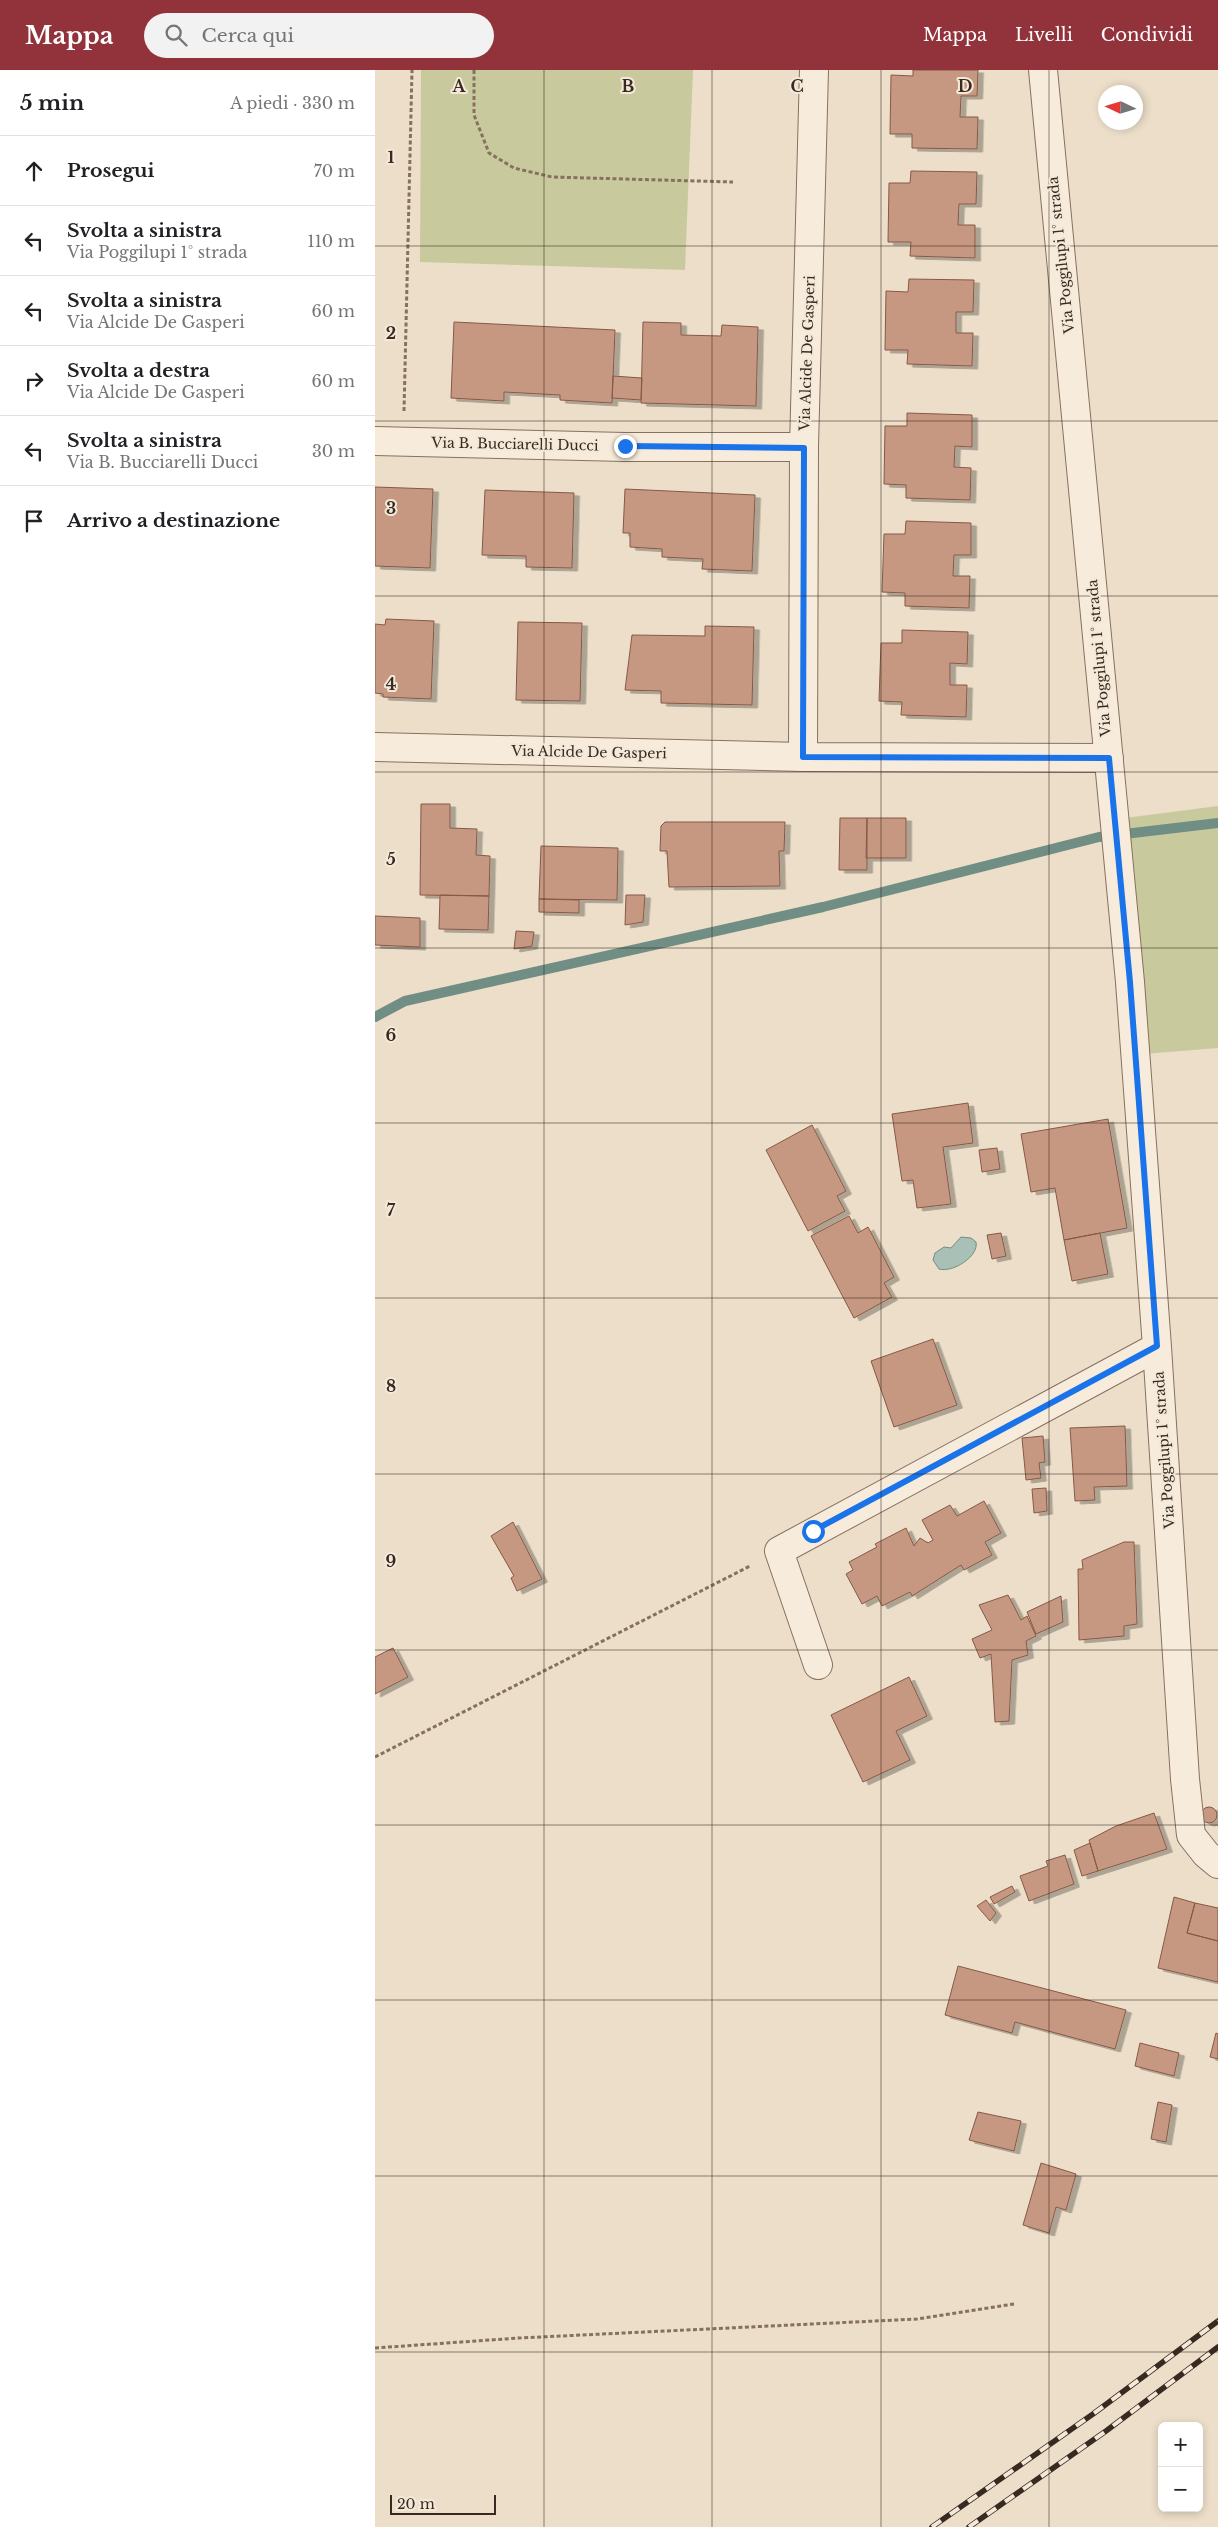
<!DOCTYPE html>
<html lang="it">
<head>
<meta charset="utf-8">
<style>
	body { margin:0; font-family:"Libre Baskerville",serif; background:#f2f2f2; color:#202124 }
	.controls { position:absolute; right:15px; bottom:15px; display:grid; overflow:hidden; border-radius:8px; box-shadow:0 2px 8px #0003 }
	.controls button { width:45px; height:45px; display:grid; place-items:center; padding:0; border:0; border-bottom:1px solid #e0e0e0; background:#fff; color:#202124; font:25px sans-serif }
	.compass { position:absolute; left:723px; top:15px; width:45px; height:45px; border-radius:50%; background:#fff; box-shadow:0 2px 8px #0003; rotate:274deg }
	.scale { position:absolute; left:15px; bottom:12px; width:106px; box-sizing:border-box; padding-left:5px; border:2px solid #382a21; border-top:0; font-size:14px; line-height:18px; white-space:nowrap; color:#382a21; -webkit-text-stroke:4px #f4e9d8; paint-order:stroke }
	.stop { position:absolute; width:15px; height:15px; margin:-11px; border:4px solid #1a73e8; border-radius:50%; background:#fff }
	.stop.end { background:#1a73e8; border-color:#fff; box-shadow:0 1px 5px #0008 }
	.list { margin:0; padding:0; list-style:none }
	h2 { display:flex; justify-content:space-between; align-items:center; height:65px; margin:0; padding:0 20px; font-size:21px }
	h2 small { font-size:16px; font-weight:400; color:#757577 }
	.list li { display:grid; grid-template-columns:32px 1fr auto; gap:15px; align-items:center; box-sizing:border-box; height:70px; padding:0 20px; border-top:1px solid #e0e0e0 }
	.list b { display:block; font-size:19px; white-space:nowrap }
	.list p { margin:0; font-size:16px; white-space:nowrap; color:#757577 }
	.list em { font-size:16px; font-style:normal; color:#757577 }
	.icon { flex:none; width:28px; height:28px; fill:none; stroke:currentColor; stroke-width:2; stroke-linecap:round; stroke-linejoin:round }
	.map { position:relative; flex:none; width:843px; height:2457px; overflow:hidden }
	header { display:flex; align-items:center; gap:30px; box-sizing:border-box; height:70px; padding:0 25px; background:#92333c; color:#fff }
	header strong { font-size:24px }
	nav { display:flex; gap:28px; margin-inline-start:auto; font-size:18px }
	.search { width:350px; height:45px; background:#f2f2f2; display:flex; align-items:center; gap:12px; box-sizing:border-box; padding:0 18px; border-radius:28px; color:#757577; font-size:19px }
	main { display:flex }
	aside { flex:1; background:#fff }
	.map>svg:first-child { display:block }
</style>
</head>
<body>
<header>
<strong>Mappa</strong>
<div class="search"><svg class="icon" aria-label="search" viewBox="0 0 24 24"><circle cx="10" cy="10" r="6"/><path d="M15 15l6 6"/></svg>Cerca qui</div>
<nav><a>Mappa</a><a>Livelli</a><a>Condividi</a></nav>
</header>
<main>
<aside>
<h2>5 min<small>A piedi · 330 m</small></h2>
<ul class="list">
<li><svg class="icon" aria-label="ahead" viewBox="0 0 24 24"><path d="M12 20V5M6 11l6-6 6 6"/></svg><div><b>Prosegui</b></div><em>70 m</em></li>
<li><svg class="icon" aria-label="left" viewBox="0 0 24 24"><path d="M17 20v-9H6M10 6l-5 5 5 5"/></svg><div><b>Svolta a sinistra</b><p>Via Poggilupi 1° strada</p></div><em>110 m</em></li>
<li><svg class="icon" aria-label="left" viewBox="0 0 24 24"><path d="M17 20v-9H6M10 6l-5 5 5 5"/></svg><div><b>Svolta a sinistra</b><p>Via Alcide De Gasperi</p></div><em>60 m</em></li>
<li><svg class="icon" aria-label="right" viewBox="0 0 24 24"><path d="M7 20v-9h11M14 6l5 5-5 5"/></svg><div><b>Svolta a destra</b><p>Via Alcide De Gasperi</p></div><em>60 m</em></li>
<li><svg class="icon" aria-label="left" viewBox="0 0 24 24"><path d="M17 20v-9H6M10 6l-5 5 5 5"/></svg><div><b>Svolta a sinistra</b><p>Via B. Bucciarelli Ducci</p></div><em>30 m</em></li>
<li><svg class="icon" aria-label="arrive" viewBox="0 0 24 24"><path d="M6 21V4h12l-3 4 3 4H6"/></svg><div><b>Arrivo a destinazione</b></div></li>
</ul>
</aside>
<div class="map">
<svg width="843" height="2457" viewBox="0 0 843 2457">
	<defs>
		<filter id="shadow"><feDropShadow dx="5.5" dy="3" stdDeviation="0" flood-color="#0004"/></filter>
	</defs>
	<rect width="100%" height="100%" fill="#ecdec9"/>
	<path fill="#c8ca9d" d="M46 0H318L310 200 45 192Z
		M843 736V978L769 984 750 748Z"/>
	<path fill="#a9c0b7" stroke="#708e84" d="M586 1167 596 1168 601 1172C604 1187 577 1203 564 1199L558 1190 560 1183 569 1177 576 1178Z"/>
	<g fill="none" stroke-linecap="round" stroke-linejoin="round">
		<path stroke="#708e84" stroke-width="10" d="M0 947 30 931 448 837 724 767 843 753"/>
	</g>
	<path fill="#c79881" stroke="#855946" filter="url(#shadow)" d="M538 0H603L602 26H586L585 47H603L602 79 537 78V64H515L516 5 538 6Z
		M536 101 602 102 601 134H584L583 155H600V188L535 186 536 172H513L514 113H535Z
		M534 209 599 210 598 242H581V263H598L597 296 532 294 533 280H510L511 221 533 222Z
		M79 252 240 260 237 333 185 330V325L129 322V331L76 328Z
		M268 252 306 253V265L346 266 347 255 383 257 381 336 266 333Z
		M238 306 267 308 266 330 237 328Z
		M532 343 597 345V377L580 376 579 397 596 398 595 430 531 428V415L509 414 510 356H532Z
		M0 417 58 419 55 498 0 496Z
		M250 419 380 425 377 501 327 499 328 489 287 487V479L255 477V463H248Z
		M110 420 199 423 197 498 151 497V486L107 485Z
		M531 451 596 453V485H579L578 506H595L594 538 530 536V523L507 522 509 464H530Z
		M11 549 59 551 56 629 8 627V624L0 623V554L10 555Z
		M143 552 207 553 205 631 141 630Z
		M330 556 379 557 377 635 286 633V621L250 620 257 565 330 566Z
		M527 560 593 562 592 594 575 593V615H592L591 647 526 645 527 632 504 631 506 573H527Z
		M46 734H75V758L102 759 101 785 115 786 114 826 45 825Z
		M465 748H492V800H464Z
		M492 748H531V788H491Z
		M290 752H410L409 781H404L405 816 294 817 292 781H285L286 756Z
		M166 776 243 778 242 830 164 829Z
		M65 825 114 826 113 860 64 859Z
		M251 825H270L268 852 250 855Z
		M164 829 204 830V843L164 842Z
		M0 846 45 848V877L0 875Z
		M141 861 159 862 157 876 139 879Z
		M593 1033 598 1073 568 1077 576 1134 542 1138 538 1110 527 1111 517 1044Z
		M733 1049 752 1158 689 1170 680 1118 656 1122 646 1064Z
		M437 1055 471 1121 462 1126 470 1141 433 1161 391 1080Z
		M622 1078 625 1099 607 1102 604 1080Z
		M474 1146 483 1163 493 1157 519 1207 509 1213 517 1227 479 1248 436 1166Z
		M626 1163 631 1186 617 1189 612 1165Z
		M725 1163 733 1204 697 1211 689 1170Z
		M558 1269 582 1335 519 1357 496 1291Z
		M750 1356 752 1416 719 1417 720 1430 700 1431 695 1358Z
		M668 1366 670 1392 664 1393 666 1408 651 1410 647 1368Z
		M671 1418 672 1441 659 1443 657 1419Z
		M609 1431 626 1463 610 1472 617 1485 589 1500 586 1495 537 1526 535 1522 507 1536 502 1526 487 1534 471 1504 478 1500 474 1492 502 1477 500 1474 531 1458 539 1476 545 1468 553 1473 558 1470 547 1450 575 1435 582 1446Z
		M138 1452 167 1509 142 1521 136 1508 139 1506 116 1466Z
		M749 1472H759L762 1554 749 1556V1566L704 1570 703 1499H708L707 1490Z
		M633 1525 646 1550 652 1546 661 1566 651 1571 653 1585 637 1590 634 1651 620 1652 616 1584 605 1588 597 1569 617 1560 604 1535Z
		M686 1526 688 1552 661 1564 652 1542Z
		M18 1578 33 1607 0 1624V1587Z
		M534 1607 552 1646 521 1661 535 1690 488 1712 456 1645Z
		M826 1745a8 8 0 1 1 16 0a8 8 0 1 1-16 0Z
		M779 1743 792 1779 723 1801 714 1770 741 1756Z
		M715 1773 723 1801 707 1806 699 1780Z
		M690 1785 699 1814 654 1831 645 1806 673 1796 671 1791Z
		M637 1816 640 1822 619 1834 615 1827Z
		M799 1827 820 1833 812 1863 843 1871V1912L783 1898Z
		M611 1830 621 1843 615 1851 602 1836Z
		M820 1833 843 1838V1871L812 1863Z
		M583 1896 751 1940 740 1979 640 1952 637 1963 570 1945Z
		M841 1963 843 1964V1989L835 1987Z
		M765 1973 804 1983 799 2006 760 1996Z
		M783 2032 797 2035 791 2072 776 2069Z
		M603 2042 646 2051 639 2081 594 2070Z
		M666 2093 701 2104 691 2140 681 2137 674 2163 648 2155Z"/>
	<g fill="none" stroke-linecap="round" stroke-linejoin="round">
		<g stroke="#87705f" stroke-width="30">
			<path id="minor" d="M668 0 755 912 782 1277 810 1709 816 1765 831 1784 843 1794
				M0 371 250 377H429
				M0 677 428 687 429 377 439 0
				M428 687 734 688
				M443 1595 404 1481 782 1277"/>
		</g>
		<path stroke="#87705f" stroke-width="3" stroke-dasharray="4 2.5" stroke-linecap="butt" d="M99 0V45L114 83 139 98 177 107 358 112
			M29 341 37 0
			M0 1687 375 1496
			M0 2278 144 2268 542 2249 639 2234"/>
		<use href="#minor" stroke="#f7ecdc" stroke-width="28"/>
		<g stroke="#382a21" stroke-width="5.5">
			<path id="rail" d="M557 2457 718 2344 843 2251
				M594 2457 731 2361 843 2277"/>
		</g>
		<use href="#rail" stroke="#f4e9d8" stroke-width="4" stroke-dasharray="11" stroke-linecap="butt"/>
	</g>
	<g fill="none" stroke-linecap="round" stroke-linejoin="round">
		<path stroke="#1a73e8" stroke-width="6" d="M250 376 429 378 428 687 734 688 755 912 782 1276 438 1461"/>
	</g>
	<path fill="none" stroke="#382a21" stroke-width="1" stroke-opacity="0.55" d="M169 0V2457M337 0V2457M506 0V2457M674 0V2457M0 176H843M0 351H843M0 526H843M0 702H843M0 878H843M0 1053H843M0 1228H843M0 1404H843M0 1580H843M0 1755H843M0 1930H843M0 2106H843M0 2282H843"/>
	<g text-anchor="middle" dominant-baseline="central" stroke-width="4" stroke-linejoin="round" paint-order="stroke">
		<g font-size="14" fill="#382a21" stroke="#f4e9d8">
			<text transform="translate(686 185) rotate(-96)">Via Poggilupi 1° strada</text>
			<text transform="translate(432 283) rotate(-88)">Via Alcide De Gasperi</text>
			<text transform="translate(140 374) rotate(1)">Via B. Bucciarelli Ducci</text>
			<text transform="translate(724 588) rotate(-95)">Via Poggilupi 1° strada</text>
			<text transform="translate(214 682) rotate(1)">Via Alcide De Gasperi</text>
			<text transform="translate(789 1380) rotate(-94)">Via Poggilupi 1° strada</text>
		</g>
	</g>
	<g font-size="16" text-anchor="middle" font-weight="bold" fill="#382a21" stroke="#f4e9d8" stroke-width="4" stroke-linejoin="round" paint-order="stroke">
		<text x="84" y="22">A</text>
		<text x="253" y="22">B</text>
		<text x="422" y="22">C</text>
		<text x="590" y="22">D</text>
		<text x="16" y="93">1</text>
		<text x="16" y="269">2</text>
		<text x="16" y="444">3</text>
		<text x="16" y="620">4</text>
		<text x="16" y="795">5</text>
		<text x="16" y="971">6</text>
		<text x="16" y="1146">7</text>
		<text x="16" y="1322">8</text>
		<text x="16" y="1497">9</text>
	</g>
</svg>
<div class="controls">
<button>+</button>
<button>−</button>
</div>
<svg class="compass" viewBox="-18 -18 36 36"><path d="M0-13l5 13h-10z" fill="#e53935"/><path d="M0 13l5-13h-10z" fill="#757577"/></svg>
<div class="scale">20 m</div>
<div class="stop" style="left:438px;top:1461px"></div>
<div class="stop end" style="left:250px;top:376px"></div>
</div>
</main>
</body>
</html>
